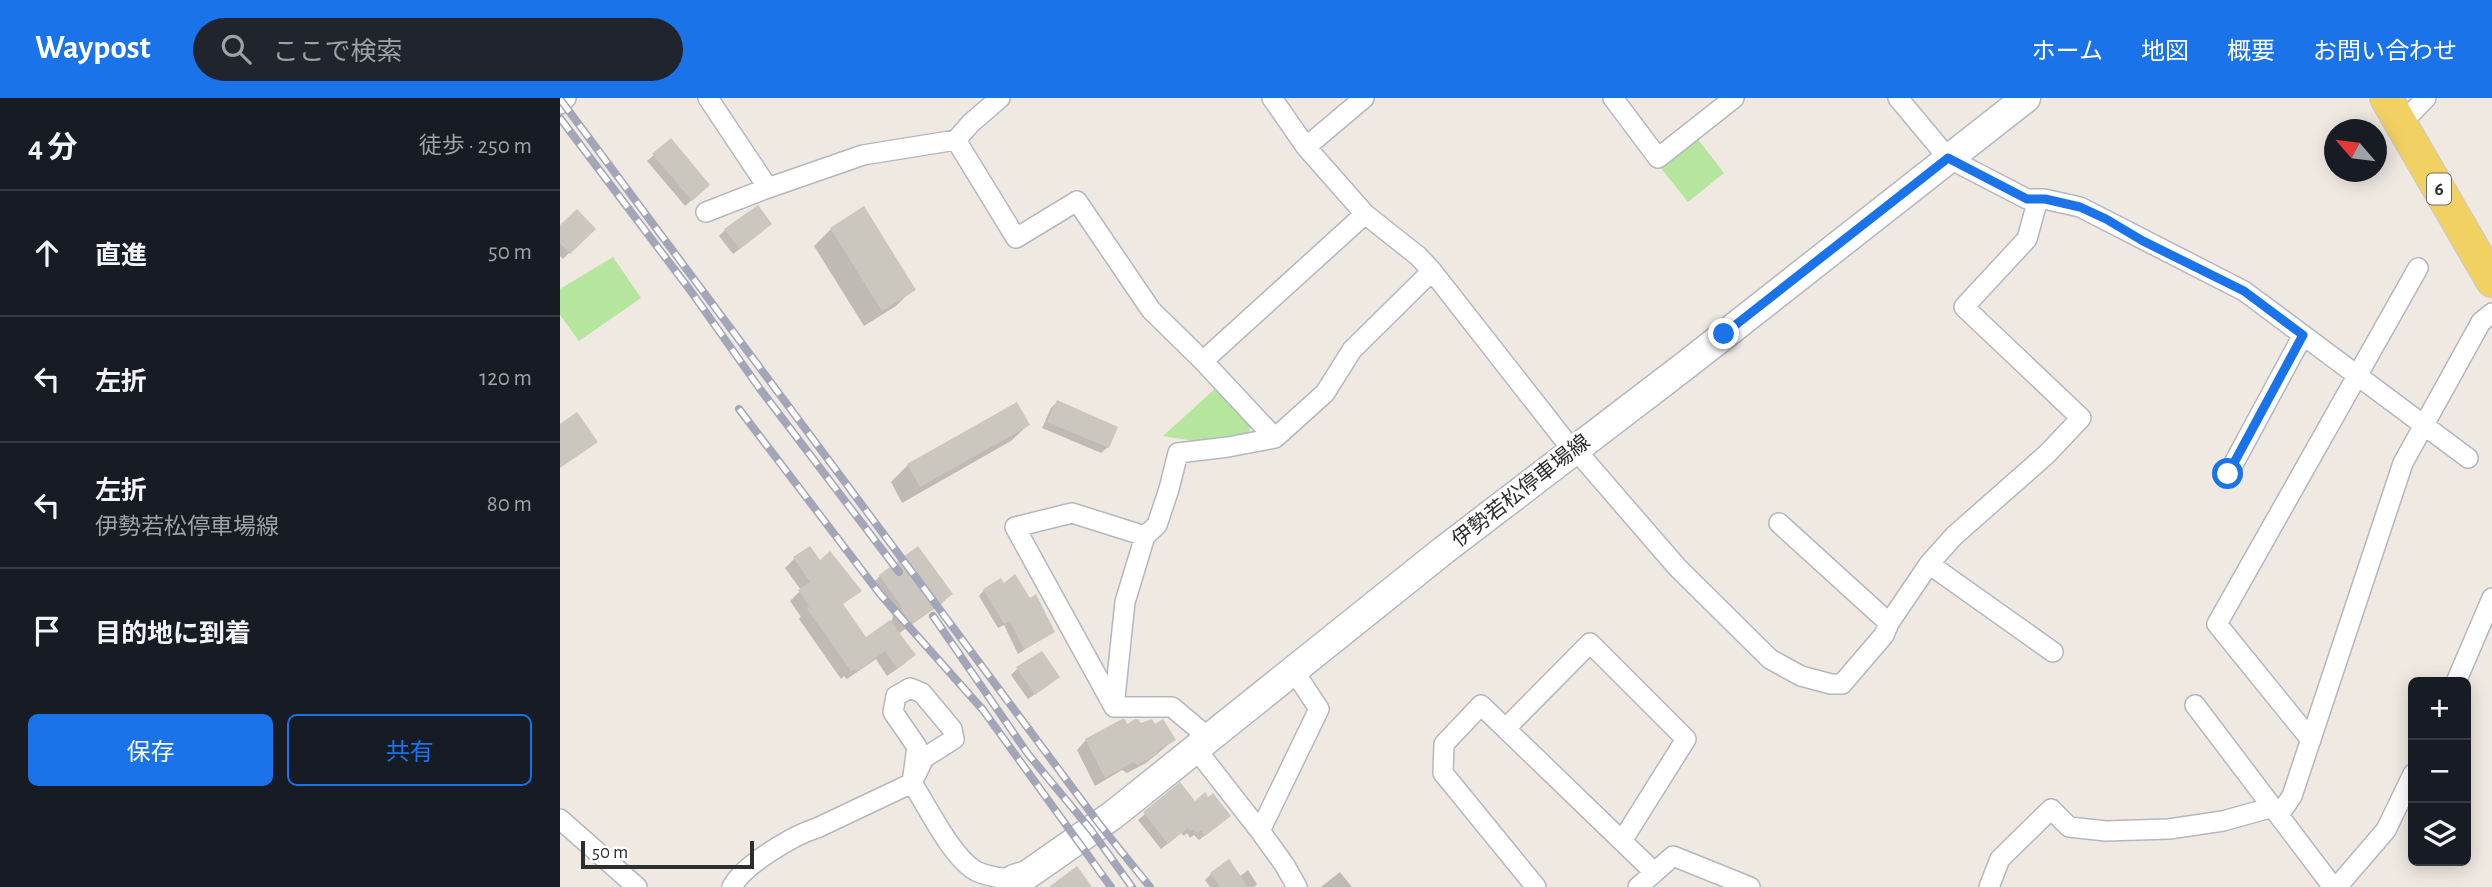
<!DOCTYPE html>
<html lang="ja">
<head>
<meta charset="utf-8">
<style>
	body { margin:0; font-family:"Alegreya Sans","Noto Sans JP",sans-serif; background:#20242c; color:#f1f3f6 }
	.controls { position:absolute; right:21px; bottom:21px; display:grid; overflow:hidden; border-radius:10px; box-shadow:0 4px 18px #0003 }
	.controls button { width:63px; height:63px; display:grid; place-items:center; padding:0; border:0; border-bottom:2px solid #363941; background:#171b24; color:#f1f3f6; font:35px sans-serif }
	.compass { position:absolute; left:1764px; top:21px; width:63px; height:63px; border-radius:50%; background:#171b24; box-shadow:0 4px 18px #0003; rotate:298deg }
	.scale { position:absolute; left:21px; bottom:18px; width:173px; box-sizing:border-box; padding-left:7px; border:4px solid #2e2e2e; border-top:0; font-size:19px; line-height:24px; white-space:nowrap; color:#2e2e2e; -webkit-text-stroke:5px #fff; paint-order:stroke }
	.stop { position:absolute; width:21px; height:21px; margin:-16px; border:5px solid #1a73e8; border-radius:50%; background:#fff }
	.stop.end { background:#1a73e8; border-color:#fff; box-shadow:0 2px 7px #0008 }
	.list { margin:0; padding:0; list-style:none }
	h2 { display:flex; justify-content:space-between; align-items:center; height:91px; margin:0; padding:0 28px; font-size:30px }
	h2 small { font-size:23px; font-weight:400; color:#9ea1a6 }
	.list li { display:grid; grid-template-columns:46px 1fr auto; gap:21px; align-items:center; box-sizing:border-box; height:126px; padding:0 28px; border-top:2px solid #363941 }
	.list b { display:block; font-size:26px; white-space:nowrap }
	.list p { margin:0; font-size:23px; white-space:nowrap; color:#9ea1a6 }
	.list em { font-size:23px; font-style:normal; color:#9ea1a6 }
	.actions { display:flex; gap:14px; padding:21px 28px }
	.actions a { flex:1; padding:16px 0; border:2px solid #1a73e8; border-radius:10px; text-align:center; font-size:24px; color:#1a73e8 }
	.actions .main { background:#1a73e8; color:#fff }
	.icon { flex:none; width:38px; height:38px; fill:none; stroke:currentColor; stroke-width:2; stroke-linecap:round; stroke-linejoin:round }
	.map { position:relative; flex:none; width:1932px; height:789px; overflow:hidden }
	header { display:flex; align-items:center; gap:42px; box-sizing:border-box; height:98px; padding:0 35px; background:#1a73e8; color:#fff }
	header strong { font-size:33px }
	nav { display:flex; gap:38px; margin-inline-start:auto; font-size:24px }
	.search { width:490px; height:63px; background:#20242c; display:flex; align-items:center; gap:18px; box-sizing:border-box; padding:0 24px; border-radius:38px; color:#9ea1a6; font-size:26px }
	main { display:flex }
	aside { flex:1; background:#171b24 }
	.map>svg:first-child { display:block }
</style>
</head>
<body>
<header>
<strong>Waypost</strong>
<div class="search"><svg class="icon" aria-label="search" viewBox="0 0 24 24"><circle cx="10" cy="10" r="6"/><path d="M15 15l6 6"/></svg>ここで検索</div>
<nav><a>ホーム</a><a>地図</a><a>概要</a><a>お問い合わせ</a></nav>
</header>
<main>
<aside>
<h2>4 分<small>徒歩 · 250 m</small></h2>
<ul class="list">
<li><svg class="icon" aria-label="ahead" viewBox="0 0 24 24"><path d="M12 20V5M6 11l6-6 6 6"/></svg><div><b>直進</b></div><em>50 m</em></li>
<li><svg class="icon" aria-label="left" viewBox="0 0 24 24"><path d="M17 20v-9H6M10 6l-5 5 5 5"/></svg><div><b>左折</b></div><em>120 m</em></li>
<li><svg class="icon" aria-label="left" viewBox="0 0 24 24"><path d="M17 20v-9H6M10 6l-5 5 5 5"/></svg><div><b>左折</b><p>伊勢若松停車場線</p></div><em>80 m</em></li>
<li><svg class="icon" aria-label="arrive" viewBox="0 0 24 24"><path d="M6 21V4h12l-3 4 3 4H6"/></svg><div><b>目的地に到着</b></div></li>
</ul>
<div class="actions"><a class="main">保存</a><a>共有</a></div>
</aside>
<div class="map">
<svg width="1932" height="789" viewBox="0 0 1932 789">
	<rect width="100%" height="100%" fill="#efe9e1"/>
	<path fill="#b6e59e" d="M1137 40 1164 75 1128 104 1100 69Z
		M53 159 81 200 19 243 0 217V191Z
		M657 289 692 327 686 339 640 344 603 338Z"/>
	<path fill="#0003" d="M111 43 142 93 125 108 87 63Z
		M0 130 33 131 3 161 0 158Z
		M271 131 353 191 336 208 304 228 254 148Z
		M165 132H204L173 156 159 138Z
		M497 304 548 349 541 355 482 330 491 310Z
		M468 327 451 343 342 405 331 384 348 367Z
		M234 461 259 464 299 492 282 507 306 541 332 522 333 518 311 487 320 478 391 496 381 506 338 536 353 557 344 566 327 578 316 561 287 581 284 578 281 581 239 521 241 519 230 503 241 492 225 470Z
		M424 492 493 533 458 556 444 527 438 530 419 498Z
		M457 571 491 585 468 601 451 577Z
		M581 628H595L614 642 586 665 567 675 562 672 535 688 517 652 526 642 566 629Z
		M620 687 634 705 648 701 662 724 639 742 634 737 630 740 627 735 624 738 621 735 601 751 578 722Z
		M688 772 697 786 694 789H650L645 782 651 776 679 779Z
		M780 774 792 789H761Z"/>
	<path fill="#cbc7bf" d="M111 40 150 87 132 103 92 56Z
		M198 107 212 126 180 151 164 131Z
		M304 108 356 192 322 213 270 130Z
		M17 111 36 131 10 156 0 145V127Z
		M497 302 558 329 549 350 487 324Z
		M457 304 470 327 360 389 347 366Z
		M17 314 38 344 0 370V326Z
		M250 448 260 462 270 453 302 493 283 506 306 539 330 522 356 557 337 570 325 553 297 573 294 571 291 573 247 511 249 508 238 492 250 484 233 459Z
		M358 448 393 496 350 527 340 509 341 508 319 477Z
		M455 476 470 500 476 496 495 534 464 552 450 523 444 526 423 491 441 480 444 485Z
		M482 553 500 579 475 597 456 569Z
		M562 621H565L567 626 575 621H578L581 625 592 621 595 626 603 621 616 642 596 653 598 656 577 667 573 664 545 680 525 641Z
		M620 684 635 703 645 694 648 699 653 695 671 718 645 738 641 732 637 735 633 731 630 733 628 730 608 746 583 714Z
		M669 761 688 789H660L650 775Z
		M517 768 532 789H489Z"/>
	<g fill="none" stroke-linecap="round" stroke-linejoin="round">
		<g stroke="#b4b7c1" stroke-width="22">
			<path id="minor" d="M148 0 208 90 303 57 396 42 411 25 440 0
				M712 0 746 49 805 116 858 158 872 173 1013 353
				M1053 0 1098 60 1174 0
				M1338 0 1388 60 1467 101H1484L1520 109 1684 193 1908 360
				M0 6 6 0
				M1841 26 1866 0
				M396 42 456 140 517 103 591 212 643 263 805 116
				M746 49 804 0
				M146 114 208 90
				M643 263 715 340 765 295 792 252 872 173
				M1015 351 1117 469 1210 561 1241 578 1271 586H1282L1324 537 1329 525 1219 425
				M1668 376 1743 237
				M1369 466 1493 554
				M1329 525 1369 466 1394 438 1487 356 1521 320 1404 209 1467 141 1478 101
				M1896 584 1932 500
				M350 590 362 595 392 631 394 641 364 660 352 685 357 649 333 614 336 598Z
				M1635 607 1773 789
				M554 609 455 429 512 415 585 438
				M946 630 1030 545 1126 641 1062 743
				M650 641 612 609H554L565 504 585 438 597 427 609 391 618 355 668 349 715 340
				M1751 642 1657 526 1858 170
				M636 651 700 733 724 766 737 789
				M1719 717 1732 698 1843 365 1921 224 1932 215
				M0 721 77 789
				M700 733 759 611 734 573
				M172 789C183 767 234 737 257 730L352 685C368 709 392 760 416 773 428 779 441 780 454 781
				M976 789 883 675 884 646 921 607 1094 774
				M1078 789 1113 758 1190 789
				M1429 789 1440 761 1491 711 1509 729 1546 733 1609 731 1663 723 1713 709
				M1777 789 1826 732 1853 676"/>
		</g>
		<g stroke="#b4b7c1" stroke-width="31">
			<path id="secondary" d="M459 789 454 781 467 777 553 717 884 452 1126 267 1466 0"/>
		</g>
		<g stroke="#c9c9c9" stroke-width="34">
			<path id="primary" d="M1826 0 1932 183"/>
		</g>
		<use href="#minor" stroke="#fff" stroke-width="19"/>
		<use href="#secondary" stroke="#fff" stroke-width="28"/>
		<use href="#primary" stroke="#f2d163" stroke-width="32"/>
		<g stroke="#a3a6b8" stroke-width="8">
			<path id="rail" d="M0 1 540 727 590 789
				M0 20 130 192 200 291 339 474
				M179 311 320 496 423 612 551 789
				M373 518 468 656 531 732 572 789"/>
		</g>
		<use href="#rail" stroke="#fff" stroke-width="5" stroke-dasharray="16" stroke-linecap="butt"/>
	</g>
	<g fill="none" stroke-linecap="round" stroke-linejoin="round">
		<path stroke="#1a73e8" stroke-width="9" d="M1164 236 1388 60 1467 101H1485L1520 109 1546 121 1583 143 1684 193 1743 237 1668 376"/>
	</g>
	<g text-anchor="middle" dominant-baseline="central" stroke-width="6" stroke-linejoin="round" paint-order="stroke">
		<rect fill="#fff" stroke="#6d6d6d" stroke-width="2" x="1867" y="75.5" width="24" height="31" rx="5"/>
		<g font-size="19" font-weight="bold" fill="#2e2e2e">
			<text x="1879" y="91">6</text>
		</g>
		<g font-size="21" fill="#2e2e2e" stroke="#fff">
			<text transform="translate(961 393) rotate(-38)">伊勢若松停車場線</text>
		</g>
	</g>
</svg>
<div class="controls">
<button>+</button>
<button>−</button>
<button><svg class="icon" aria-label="layers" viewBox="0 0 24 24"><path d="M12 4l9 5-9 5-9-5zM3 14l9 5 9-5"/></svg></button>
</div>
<svg class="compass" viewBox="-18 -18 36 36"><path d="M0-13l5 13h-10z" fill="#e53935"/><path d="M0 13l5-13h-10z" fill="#9ea1a6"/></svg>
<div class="scale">50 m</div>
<div class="stop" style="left:1668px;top:376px"></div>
<div class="stop end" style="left:1164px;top:236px"></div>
</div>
</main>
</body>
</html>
